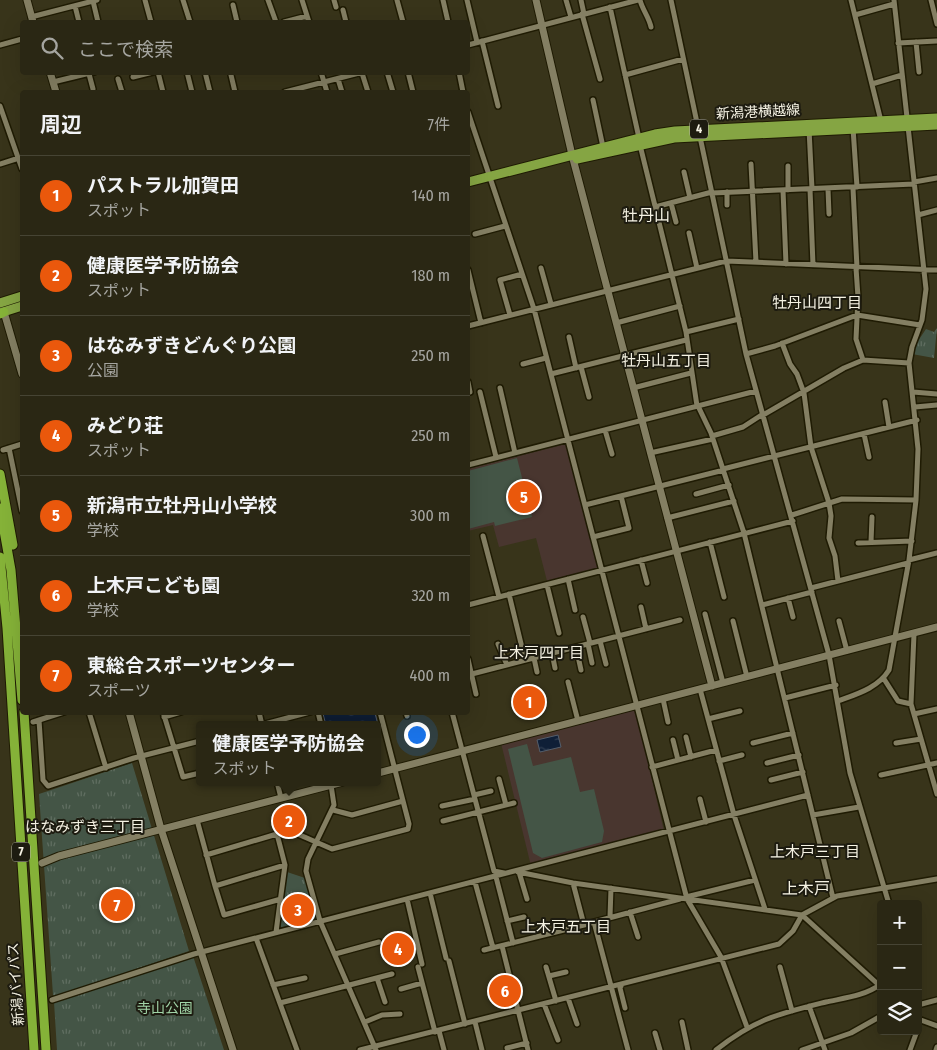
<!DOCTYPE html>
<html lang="ja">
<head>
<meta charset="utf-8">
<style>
	body { margin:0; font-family:"Fira Sans Condensed","Noto Sans JP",sans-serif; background:#322f1d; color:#f1f3f6 }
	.controls { position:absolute; right:15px; bottom:15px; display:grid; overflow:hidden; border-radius:5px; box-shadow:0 5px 20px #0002 }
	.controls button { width:45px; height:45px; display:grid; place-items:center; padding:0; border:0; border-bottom:1px solid #464434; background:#2a2714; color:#f1f3f6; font:25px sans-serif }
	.you { position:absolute; left:416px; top:734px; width:18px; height:18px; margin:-12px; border:4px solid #fff; border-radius:50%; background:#1a73e8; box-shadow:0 0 0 8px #1a73e833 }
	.badge { display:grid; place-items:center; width:32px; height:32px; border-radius:50%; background:#ea580c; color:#fff; font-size:16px; font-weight:700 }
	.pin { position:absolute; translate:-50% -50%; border:2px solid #fff; box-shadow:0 1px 5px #0006 }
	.popup { position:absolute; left:196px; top:721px; width:185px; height:65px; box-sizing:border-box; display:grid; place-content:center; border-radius:5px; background:#2a2714; filter:drop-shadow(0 1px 4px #0005); font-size:16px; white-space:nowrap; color:#a5a5a0 }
	.popup b { font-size:19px; color:#f1f3f6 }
	.popup::after { content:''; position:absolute; left:50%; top:100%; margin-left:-10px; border:10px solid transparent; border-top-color:#2a2714 }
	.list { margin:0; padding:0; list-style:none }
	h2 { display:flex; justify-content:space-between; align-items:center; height:65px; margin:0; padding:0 20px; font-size:21px }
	h2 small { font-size:16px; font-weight:400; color:#a5a5a0 }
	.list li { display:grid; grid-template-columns:32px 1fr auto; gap:15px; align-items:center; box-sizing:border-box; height:80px; padding:0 20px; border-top:1px solid #464434 }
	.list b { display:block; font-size:19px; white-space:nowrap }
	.list p { margin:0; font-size:16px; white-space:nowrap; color:#a5a5a0 }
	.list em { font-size:16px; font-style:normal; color:#a5a5a0 }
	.icon { flex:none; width:28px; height:28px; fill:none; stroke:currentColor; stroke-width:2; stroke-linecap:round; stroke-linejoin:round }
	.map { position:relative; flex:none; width:937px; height:1050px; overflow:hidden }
	.search { position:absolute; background:#2a2714; box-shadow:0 5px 20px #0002; left:20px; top:20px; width:450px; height:55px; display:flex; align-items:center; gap:12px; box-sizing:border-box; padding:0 18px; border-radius:5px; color:#a5a5a0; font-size:19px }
	.panel { position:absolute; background:#2a2714; box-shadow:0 5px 20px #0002; left:20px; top:90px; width:450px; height:625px; border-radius:5px }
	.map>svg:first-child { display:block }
</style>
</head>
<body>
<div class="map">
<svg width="937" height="1050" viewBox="0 0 937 1050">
	<defs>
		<pattern id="park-tufts" width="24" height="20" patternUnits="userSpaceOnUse" patternTransform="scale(1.25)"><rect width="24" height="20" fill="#445546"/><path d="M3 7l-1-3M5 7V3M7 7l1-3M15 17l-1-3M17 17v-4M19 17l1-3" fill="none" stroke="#606e61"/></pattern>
		<pattern id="water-ripples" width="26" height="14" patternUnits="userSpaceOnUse" patternTransform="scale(1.25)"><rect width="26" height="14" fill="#0f1f37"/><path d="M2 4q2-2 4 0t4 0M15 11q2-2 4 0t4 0" fill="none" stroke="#334054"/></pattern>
	</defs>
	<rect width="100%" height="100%" fill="#38341a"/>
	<path fill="#49362f" d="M566 444 598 568 547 581 536 538 499 547 493 525 468 531V469Z
		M636 710 664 831 531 866 501 743Z"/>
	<path fill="url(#park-tufts)" d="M937 328 934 358 912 354 916 344 926 329 934 332Z
		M132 763 189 951 56 996 53 995 39 794Z
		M284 871 308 879 320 921 285 930 277 924Z
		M193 956 224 1050H57L54 1002Z"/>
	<path fill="#445546" d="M517 458 532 517 495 526 494 522 468 529V471Z
		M527 744 533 766 571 757 580 792 594 789 604 831 602 842 542 858 533 853 508 749Z"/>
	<path fill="url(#water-ripples)" stroke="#545e6b" d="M328 712 375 713 378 725H326L323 714Z
		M558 735 561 747 540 752 537 740Z"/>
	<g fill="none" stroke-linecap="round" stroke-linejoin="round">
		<g stroke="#1f1b03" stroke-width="8">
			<path id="minor" d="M145 0 151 22
				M183 0 190 22
				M268 0 276 22
				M302 0 309 22
				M334 0 336 7
				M397 0 403 22
				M443 0 448 22
				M467 0 477 42
				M566 0 571 17
				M581 0 584 14
				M640 0C642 9 649 17 651 27
				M671 0 746 354 829 655 850 773 889 904
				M851 0 881 121
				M931 0 937 24
				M93 1 98 22
				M233 5 237 22
				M75 6 79 22
				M610 7 639 138
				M343 10 346 22
				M582 14 600 79
				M855 15 894 4
				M31 17 97 0
				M284 22 307 16
				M482 41 498 106
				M916 42 919 72
				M898 43 937 41
				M0 45 22 39
				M468 45 638 0
				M158 72 163 92
				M187 72 192 92
				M205 72 210 92
				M321 72 327 92
				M387 72 393 92
				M408 72 413 92
				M459 72 463 92
				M362 73 368 92
				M89 74 93 89
				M231 75 235 92
				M625 75 683 59
				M133 77 153 72
				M118 79 122 92
				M338 79 342 92
				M53 82 94 72
				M872 84 902 75
				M285 92 363 72
				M593 100 603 147
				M0 106 22 169
				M468 112 534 309 687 899 721 957 747 1027
				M853 128 857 187
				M809 129 812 189
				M640 145 686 332 697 406
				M0 164 19 158
				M751 164 756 262
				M788 166V190
				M684 172 690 198
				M914 182 937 178
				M853 188 857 268
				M810 189 813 265
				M828 189 829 214
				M783 190 786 264
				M727 192V205
				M712 193 914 184
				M671 203 676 222
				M655 207 712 192
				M918 215 937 210
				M689 233 697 268
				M475 234 505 226
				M541 268 551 304
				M856 268 858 297 856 339 863 360
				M468 270 481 323
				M510 315 500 280 522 274
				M616 323 680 306
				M468 326 726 261 937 270
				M686 332 739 319
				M569 337 576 368
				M782 343 790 364 797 374 804 393 811 447 829 503 831 516 829 538 835 556 838 581
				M746 354 775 346 857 315 920 325
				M523 364 546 358
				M581 367 589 397
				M551 374 686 340
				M468 382 470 392
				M500 388 515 453
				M633 388 691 373
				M480 392 496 457
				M913 392 937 394
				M885 402 889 427
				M698 406 711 433 744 533 833 898
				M915 407 937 405
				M763 415 844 368 863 360 909 363
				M605 430 612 454
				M864 434 869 457
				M712 436 743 427 763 414
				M9 448 22 511
				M3 450 22 444
				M650 453 713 439
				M468 465 756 391
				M723 469 917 420
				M696 494 729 485
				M585 505 724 470
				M792 515 842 499 916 500
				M667 518 734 501
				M483 536 499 597
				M593 537 629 528 621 496
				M710 542 724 597
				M871 542 872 517
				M858 543 912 541
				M641 560 647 583
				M909 560 937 553
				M568 579 575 610
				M547 585 559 633
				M811 588 908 563
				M509 594 525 660
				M788 598 793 617
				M468 605 793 521
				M762 605 812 592
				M641 607 646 629
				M705 614 723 683
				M583 617 590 643
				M733 621 747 677
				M839 621 847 651
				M914 634 911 704 937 794
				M600 641 606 664
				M498 644 507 665
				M588 644 592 663
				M576 647 581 670
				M552 653 555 668
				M534 658 537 672
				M468 659 476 694
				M468 675 680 620
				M884 679 898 701 911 704
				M568 682 578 721
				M700 689 734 815 765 909
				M785 698 836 685
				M663 699 668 722
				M838 701C857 694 878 688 889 670L909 560 916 500 918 449 909 363 912 347 922 320 926 289 894 0
				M89 712 106 768
				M163 712 183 777 200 773
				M259 712 262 725
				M318 712 321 725
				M406 712 407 716
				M452 712 494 871 504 873
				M914 714 937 709
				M164 717 181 712
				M708 719 740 711
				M39 720 43 780 48 786 134 758 200 741
				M33 722 64 712
				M261 725 310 712
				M686 737 691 757
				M673 740 678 760
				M753 743 793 733
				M896 743 921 739
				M719 761 742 755
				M767 763 799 755
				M652 767 716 750
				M881 775 937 763
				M499 779 506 805
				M771 780 803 772
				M277 782 281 798
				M331 785 334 805 308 859 306 871 320 921 376 1050
				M474 795 491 791
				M700 799 706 822
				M442 806 475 799
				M333 810 352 815 403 801
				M813 815 859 807
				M197 820 215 886 285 865
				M443 821 514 803
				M206 855 277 834
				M518 872 573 883 802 915 881 987
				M519 872 527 899
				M496 877 513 943
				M475 882 493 948
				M573 883 584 925 594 922 628 1050
				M215 886 224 915 281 899
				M430 893 446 958
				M686 897 755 880
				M407 899 422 964
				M630 912 638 937
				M610 917 611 888
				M507 921 524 917
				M594 922 680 899
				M276 932 285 865 277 834 293 832 332 849 408 829 409 824 380 712
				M256 938 297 1050
				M502 946 528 1050
				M484 950 584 925
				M335 954 379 942
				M449 961 465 1024
				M418 967 435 1032
				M546 967 556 1001
				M780 967 792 1011
				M549 976 566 972
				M377 978 385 1002
				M622 984 620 988 625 1008
				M273 985 305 978
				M401 989 422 983
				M568 998 577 1024
				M52 1000 194 954 808 795
				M280 1003 392 974
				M544 1004 558 1040
				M918 1005 937 1000
				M809 1006 825 1050
				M918 1019 937 1026
				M365 1022 382 1015 400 1014
				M475 1022 482 1050
				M682 1022 688 1050
				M439 1031 444 1050
				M655 1033 660 1050
				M507 1048 527 1043
				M360 1050 779 944 793 931 802 915 837 896 937 879
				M716 1050C755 1019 778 1014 826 1002 844 998 865 996 881 984
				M802 1050 851 1033 881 1016
				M910 1050 917 1031
				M936 1050 937 1047"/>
		</g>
		<g stroke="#1f1b03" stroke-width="9">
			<path id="tertiary" d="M27 0 33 22
				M536 0 572 155 712 686
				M50 72 56 92
				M4 312 22 374
				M129 712 161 829 233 1050
				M378 773 937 627
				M42 863 59 856 343 782"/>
		</g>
		<g stroke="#1f1b03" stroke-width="11">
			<path id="primary" d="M577 159 674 138 937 125
				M468 182 655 134 675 131 937 118
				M0 303 22 296
				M0 313 22 306"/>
		</g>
		<g stroke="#1f1b03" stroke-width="11">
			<path id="trunk" d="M0 314 4 312
				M0 474 13 545
				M0 508 11 570 22 700
				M0 557 7 628 34 1050
				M24 712 46 1050"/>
		</g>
		<use href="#minor" stroke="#847f63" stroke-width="5"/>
		<use href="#tertiary" stroke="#847f63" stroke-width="7"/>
		<use href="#primary" stroke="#85a543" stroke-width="9"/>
		<use href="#trunk" stroke="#85b238" stroke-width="9"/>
	</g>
	<g text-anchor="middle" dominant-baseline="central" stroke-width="4" stroke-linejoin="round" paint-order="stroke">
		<g fill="#1d1b10" stroke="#b4b2a4" stroke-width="1">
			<rect x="690" y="119.5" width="18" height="19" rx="4"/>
			<rect x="12" y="842.5" width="18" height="19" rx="4"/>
		</g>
		<g font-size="12" font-weight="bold" fill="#f5f2e3">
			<text x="699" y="129">4</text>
			<text x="21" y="852">7</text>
		</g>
		<g font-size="14" fill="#f5f2e3" stroke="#1d1b10">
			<text transform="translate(758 112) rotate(-3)">新潟港横越線</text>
			<text transform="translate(16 984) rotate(-94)">新潟バイパス</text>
		</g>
		<g font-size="14" fill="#a1d4a7" stroke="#1d1b10">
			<text x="165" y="1008">寺山公園</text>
		</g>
		<g font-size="15" fill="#f5f2e3" stroke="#1d1b10">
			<text x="817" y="303">牡丹山四丁目</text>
			<text x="666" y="361">牡丹山五丁目</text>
			<text x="539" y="653">上木戸四丁目</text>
			<text x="85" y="827">はなみずき三丁目</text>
			<text x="815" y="852">上木戸三丁目</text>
			<text x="566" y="927">上木戸五丁目</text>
		</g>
		<g font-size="16" fill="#f5f2e3" stroke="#1d1b10">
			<text x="646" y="215">牡丹山</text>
			<text x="806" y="888">上木戸</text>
		</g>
	</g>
</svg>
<div class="controls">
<button>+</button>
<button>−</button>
<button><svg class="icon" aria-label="layers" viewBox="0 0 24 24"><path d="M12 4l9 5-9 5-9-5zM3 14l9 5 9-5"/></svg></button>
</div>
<div class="you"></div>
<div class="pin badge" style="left:529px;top:702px">1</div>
<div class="pin badge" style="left:289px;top:821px">2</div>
<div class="popup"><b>健康医学予防協会</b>スポット</div>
<div class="pin badge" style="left:298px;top:910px">3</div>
<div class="pin badge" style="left:398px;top:949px">4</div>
<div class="pin badge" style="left:524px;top:497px">5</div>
<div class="pin badge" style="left:505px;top:991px">6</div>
<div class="pin badge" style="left:117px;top:905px">7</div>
<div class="search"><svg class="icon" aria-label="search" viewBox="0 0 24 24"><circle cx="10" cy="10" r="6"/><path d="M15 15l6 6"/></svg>ここで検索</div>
<section class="panel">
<h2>周辺<small>7件</small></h2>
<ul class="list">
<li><span class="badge">1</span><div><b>パストラル加賀田</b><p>スポット</p></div><em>140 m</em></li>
<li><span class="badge">2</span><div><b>健康医学予防協会</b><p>スポット</p></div><em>180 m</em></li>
<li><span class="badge">3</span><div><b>はなみずきどんぐり公園</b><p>公園</p></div><em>250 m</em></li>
<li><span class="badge">4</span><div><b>みどり荘</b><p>スポット</p></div><em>250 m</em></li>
<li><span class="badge">5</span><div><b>新潟市立牡丹山小学校</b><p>学校</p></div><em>300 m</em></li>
<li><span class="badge">6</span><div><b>上木戸こども園</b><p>学校</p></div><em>320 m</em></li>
<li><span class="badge">7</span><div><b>東総合スポーツセンター</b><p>スポーツ</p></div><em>400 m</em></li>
</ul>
</section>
</div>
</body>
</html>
